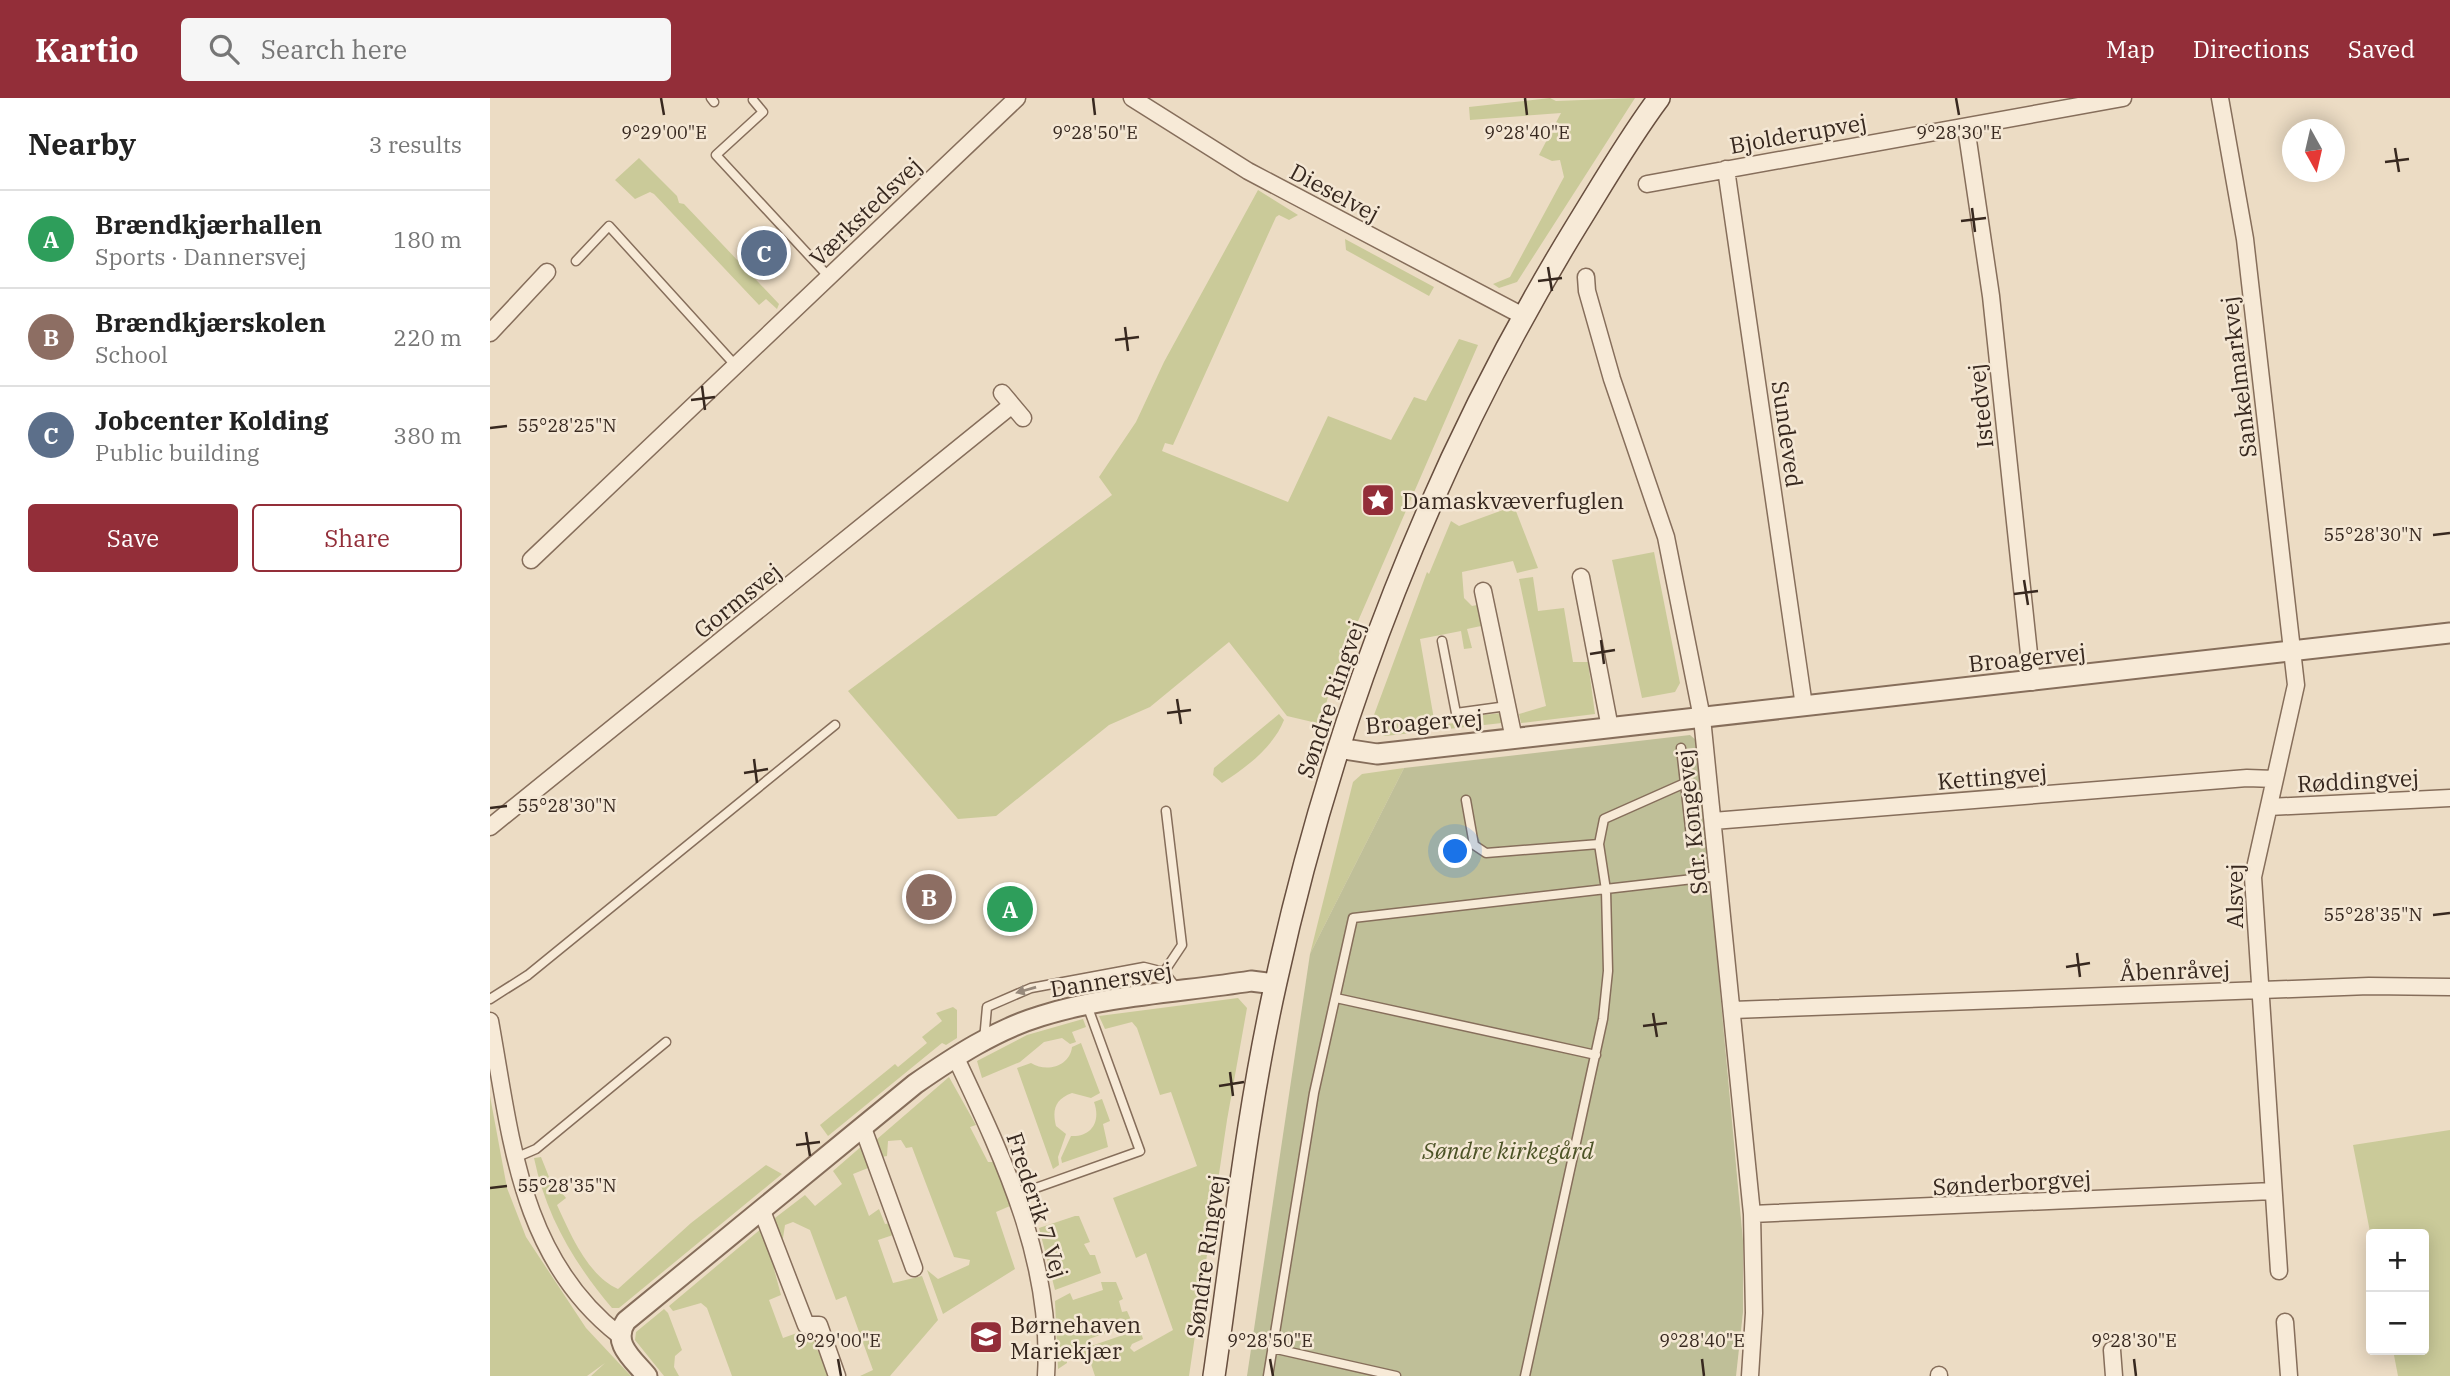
<!DOCTYPE html>
<html lang="en">
<head>
<meta charset="utf-8">
<style>
	body { margin:0; font-family:"IBM Plex Serif",serif; background:#f6f6f6; color:#222 }
	.controls { position:absolute; right:21px; bottom:21px; display:grid; overflow:hidden; border-radius:7px; box-shadow:0 4px 18px #0003 }
	.controls button { width:63px; height:63px; display:grid; place-items:center; padding:0; border:0; border-bottom:2px solid #e0e0e0; background:#fff; color:#222; font:35px sans-serif }
	.compass { position:absolute; left:1792px; top:21px; width:63px; height:63px; border-radius:50%; background:#fff; box-shadow:0 4px 18px #0003; rotate:172deg }
	.you { position:absolute; left:966px; top:754px; width:24px; height:24px; margin:-18px; border:5px solid #fff; border-radius:50%; background:#1a73e8; box-shadow:0 0 0 10px #1a73e833 }
	.badge { display:grid; place-items:center; width:46px; height:46px; border-radius:50%; background:#932e39; color:#fff; font-size:23px; font-weight:700 }
	.pin { position:absolute; translate:-50% -50%; border:4px solid #fff; box-shadow:0 2px 7px #0006 }
	.list { margin:0; padding:0; list-style:none }
	h2 { display:flex; justify-content:space-between; align-items:center; height:91px; margin:0; padding:0 28px; font-size:30px }
	h2 small { font-size:23px; font-weight:400; color:#767676 }
	.list li { display:grid; grid-template-columns:46px 1fr auto; gap:21px; align-items:center; box-sizing:border-box; height:98px; padding:0 28px; border-top:2px solid #e0e0e0 }
	.list b { display:block; font-size:26px; white-space:nowrap }
	.list p { margin:0; font-size:23px; white-space:nowrap; color:#767676 }
	.list em { font-size:23px; font-style:normal; color:#767676 }
	.actions { display:flex; gap:14px; padding:21px 28px }
	.actions a { flex:1; padding:16px 0; border:2px solid #932e39; border-radius:7px; text-align:center; font-size:24px; color:#932e39 }
	.actions .main { background:#932e39; color:#fff }
	.icon { flex:none; width:38px; height:38px; fill:none; stroke:currentColor; stroke-width:2; stroke-linecap:round; stroke-linejoin:round }
	.map { position:relative; flex:none; width:1960px; height:1278px; overflow:hidden }
	header { display:flex; align-items:center; gap:42px; box-sizing:border-box; height:98px; padding:0 35px; background:#932e39; color:#fff }
	header strong { font-size:33px }
	nav { display:flex; gap:38px; margin-inline-start:auto; font-size:24px }
	.search { width:490px; height:63px; background:#f6f6f6; display:flex; align-items:center; gap:18px; box-sizing:border-box; padding:0 24px; border-radius:7px; color:#767676; font-size:26px }
	main { display:flex }
	aside { flex:1; background:#fff }
	.map>svg:first-child { display:block }
</style>
</head>
<body>
<header>
<strong>Kartio</strong>
<div class="search"><svg class="icon" aria-label="search" viewBox="0 0 24 24"><circle cx="10" cy="10" r="6"/><path d="M15 15l6 6"/></svg>Search here</div>
<nav><a>Map</a><a>Directions</a><a>Saved</a></nav>
</header>
<main>
<aside>
<h2>Nearby<small>3 results</small></h2>
<ul class="list">
<li><span class="badge" style="background:#2e9e5b">A</span><div><b>Brændkjærhallen</b><p>Sports · Dannersvej</p></div><em>180 m</em></li>
<li><span class="badge" style="background:#8d6e63">B</span><div><b>Brændkjærskolen</b><p>School</p></div><em>220 m</em></li>
<li><span class="badge" style="background:#5c6f8a">C</span><div><b>Jobcenter Kolding</b><p>Public building</p></div><em>380 m</em></li>
</ul>
<div class="actions"><a class="main">Save</a><a>Share</a></div>
</aside>
<div class="map">
<svg width="1960" height="1278" viewBox="0 0 1960 1278">
	<rect width="100%" height="100%" fill="#ecdcc4"/>
	<path fill="#caca99" d="M1060 0 1066 3 1145 0 1027 184 1009 190 1003 186 1020 179 1074 79 1070 62 1062 63 1049 57 1071 15 980 22 979 9Z
		M149 60 187 98 189 105 194 106 289 206 287 211 276 201 269 207 164 96 160 94 145 101 125 82Z
		M768 92 808 117 799 122 789 117 786 119 683 347 675 345 672 353 798 404 838 318 901 342 924 299 936 303 969 241 988 247 842 583 831 626 797 618 739 544 660 609 619 627 506 718 468 721 358 593 622 397 609 379 646 324 674 264Z
		M855 141 944 189 939 198 856 152Z
		M1024 408 1048 470 1027 475 1023 463 972 474 974 500 982 508 987 507 991 528 977 531 982 550 974 551 971 533 930 541 945 627 986 623 993 617 1011 615 1012 625 895 638 887 635 881 625 937 474 939 476 961 423 969 428Z
		M1164 454 1190 585 1185 594 1152 600 1122 462Z
		M1043 479 1048 513 1074 510 1083 564H1098L1105 616 1031 625 1029 616 1056 608 1029 481Z
		M789 616 794 622C784 648 756 670 732 685L723 677 724 670Z
		M914 670 820 856 863 684 872 676Z
		M748 900 757 910 737 1022 699 1278H605L599 1260H593L586 1254 577 1255V1265L568 1271 565 1203 580 1195 583 1202 613 1192 611 1184H626L633 1201 629 1203 632 1214 637 1213 641 1222 635 1228 599 1241 601 1248 636 1236 641 1228 643 1231 649 1228 653 1241 642 1246 640 1250 644 1254 683 1232 656 1155 646 1160 623 1100 707 1068 681 994 670 997 647 930 642 924 615 931 609 918Z
		M463 909 467 912V940L456 947 452 945 338 1038 330 1027 405 966 408 969 437 945 432 939 452 923 446 915Z
		M593 921 596 929 582 934 586 944 580 946 572 940 554 944 530 964 492 980 487 963 537 937Z
		M591 945 610 995 601 1000 582 995C565 1001 562 1012 566 1028L576 1036 568 1059 569 1067 563 1071 527 970 541 965C557 975 580 968 582 949Z
		M459 979 486 1027 480 1029 498 1064H504L520 1108 506 1114 525 1171 453 1216 437 1172 448 1181 479 1167 480 1162 464 1159 422 1049 416 1050 411 1042 398 1043 397 1058 391 1059 386 1042Z
		M0 998 17 1090 36 1139 96 1230 141 1278H101L115 1265 97 1278H0Z
		M612 1001 620 1023 613 1026 618 1049 572 1065 571 1060 581 1038C602 1039 611 1023 604 1004Z
		M1960 1032V1278H1908L1903 1252H1934V1136H1881V1139L1863 1047Z
		M373 1047 383 1068 363 1076 379 1118 389 1111 395 1126 401 1125 406 1136 388 1142 403 1185 432 1178 448 1222 400 1278H370L383 1272 356 1198 346 1202 320 1132 303 1124 295 1127 293 1140 290 1141 281 1123 315 1097 325 1108 352 1086 343 1073Z
		M51 1059 59 1079 76 1100 67 1107C80 1135 97 1177 128 1191L201 1125 276 1067 292 1076 129 1210H122C84 1165 56 1118 44 1060Z
		M585 1118H589L600 1144 594 1146 600 1157H605L611 1175 565 1192 549 1130Z
		M272 1130 288 1169 284 1171 291 1197 279 1202 293 1240 321 1230 325 1247 340 1278H242L217 1210 211 1205 183 1213 179 1208Z
		M174 1211 178 1215 192 1252 185 1258 184 1269 189 1278H174L145 1242 146 1234Z"/>
	<path fill="#bfbf98" d="M1200 637 1207 643 1253 1143V1214L1246 1278H757L820 856 914 670Z"/>
	<g fill="none" stroke-linecap="round" stroke-linejoin="round">
		<g stroke="#866e5b" stroke-width="11">
			<path id="service" d="M221 0 224 4
				M263 2 273 14 226 57 339 179
				M86 163 119 128 246 268
				M952 543 966 615 1017 608
				M1195 685 1201 739
				M976 702 984 747 996 755 1109 746
				M674 874 692 847 676 713
				M846 900 1106 957
				M0 901 38 877 345 627
				M494 942 497 909 541 890 654 869 674 874 688 892
				M25 1060 46 1051 176 944
				M526 1097 650 1053 597 907
				M782 1250 906 1278
				M778 1278 824 995 863 820 1229 778
				M1035 1278 1113 921 1118 873 1116 792 1109 746 1114 721 1195 685 1191 650"/>
		</g>
		<g stroke="#866e5b" stroke-width="19">
			<path id="minor" d="M642 0 758 73 1033 218
				M1730 0 1755 141 1806 587 1763 779 1789 1173
				M1476 29 1501 198 1542 584
				M1236 71 1314 608
				M1157 86 1633 0
				M1096 179 1097 193 1122 281 1176 439 1212 620 1262 1116 1264 1215 1260 1278
				M0 235 57 174
				M512 295 533 320
				M41 462 527 0
				M1091 479 1120 630
				M993 493 1024 641
				M1779 709 1960 700
				M1223 723 1757 680 1785 681
				M0 729 522 307
				M1243 912 1879 888 1960 889
				M0 923C21 1038 29 1159 129 1237
				M465 958C513 1060 563 1163 556 1278
				M373 1030 424 1170
				M272 1113 316 1227H329L347 1278
				M1262 1116 1783 1093
				M1795 1224 1799 1278
				M1622 1252 1624 1278
				M1449 1278V1277"/>
		</g>
		<g stroke="#866e5b" stroke-width="23">
			<path id="tertiary" d="M848 650 887 656 1960 535
				M157 1278C143 1261 121 1245 136 1223L425 986C464 959 505 932 551 918 618 897 692 894 761 883L785 886"/>
		</g>
		<g stroke="#684f3f" stroke-width="24">
			<path id="secondary" d="M724 1278C743 1147 757 1013 786 884 844 618 944 360 1087 127 1113 85 1139 40 1169 0"/>
		</g>
		<use href="#service" stroke="#f7ead7" stroke-width="8"/>
		<use href="#minor" stroke="#f7ead7" stroke-width="16"/>
		<use href="#tertiary" stroke="#f7ead7" stroke-width="19"/>
		<use href="#secondary" stroke="#f7ead7" stroke-width="21"/>
	</g>
	<defs><path id="oneway-solid" d="M-6-.8H1V-3.2L6.5 0L1 3.2V.8H-6Z" transform="scale(1.75)"/></defs>
	<use fill="#97897b" href="#oneway-solid" transform="translate(536 892) rotate(164)"/>
	<path fill="none" stroke="#37281f" stroke-width="2.5" d="M171 0 174 17M603 0 605 17M1035 0 1037 17M1466 0 1469 17M1905 50 1909 74M1895 64 1919 61M1482 110 1485 134M1471 123 1496 120M1058 169 1062 193M1048 183 1072 180M635 229 638 253M625 242 649 239M212 288 215 312M201 302 225 299M0 330 17 328M1943 437 1960 435M1534 482 1538 507M1524 496 1548 493M1111 542 1114 566M1100 556 1125 552M687 601 691 626M677 615 701 612M264 661 267 685M254 675 278 671M0 710 17 708M1943 817 1960 815M1587 855 1590 879M1576 869 1600 865M1163 915 1167 939M1153 928 1177 925M740 974 743 998M729 988 754 984M316 1034 320 1058M306 1047 330 1044M0 1090 17 1088M348 1261 351 1278M780 1261 783 1278M1212 1261 1214 1278M1644 1261 1646 1278"/>
	<defs>
		<g id="sight-square" transform="scale(1.75)"><rect x="-9" y="-9" width="18" height="18" rx="4" fill="#932e39" stroke="#f4e7d4"/><path d="M0-6L1.8-2.2L6-1.7L2.9 1.2L3.7 5.4L0 3.3L-3.7 5.4L-2.9 1.2L-6-1.7L-1.8-2.2Z" fill="#fff"/></g>
		<g id="school-square" transform="scale(1.75)"><rect x="-9" y="-9" width="18" height="18" rx="4" fill="#932e39" stroke="#f4e7d4"/><path d="M0-5L7-2L0 1L-7-2ZM-4 1L0 2.5L4 1V4Q0 6-4 4Z" fill="#fff"/></g>
	</defs>
	<g fill-rule="evenodd">
		<use href="#sight-square" x="888" y="402"/>
		<use href="#school-square" x="496" y="1239"/>
	</g>
	<g text-anchor="middle" dominant-baseline="central" stroke-width="5" stroke-linejoin="round" paint-order="stroke">
		<g font-size="23" fill="#37281f" stroke="#f4e7d4">
			<text transform="translate(1308 35) rotate(-10)">Bjolderupvej</text>
			<text transform="translate(845 94) rotate(28)">Dieselvej</text>
			<text transform="translate(375 113) rotate(-44)">Værkstedsvej</text>
			<text transform="translate(1748 279) rotate(-97)">Sankelmarkvej</text>
			<text transform="translate(1490 308) rotate(-96)">Istedvej</text>
			<text transform="translate(1298 336) rotate(82)">Sundeved</text>
			<text transform="translate(247 502) rotate(-39)">Gormsvej</text>
			<text transform="translate(1537 559) rotate(-6)">Broagervej</text>
			<text transform="translate(840 601) rotate(-71)">Søndre Ringvej</text>
			<text transform="translate(934 623) rotate(-4)">Broagervej</text>
			<text transform="translate(1502 678) rotate(-5)">Kettingvej</text>
			<text transform="translate(1868 682) rotate(-3)">Røddingvej</text>
			<text transform="translate(1201 724) rotate(-96)">Sdr. Kongevej</text>
			<text transform="translate(1744 798) rotate(-90)">Alsvej</text>
			<text transform="translate(1685 872) rotate(-2)">Åbenråvej</text>
			<text transform="translate(621 881) rotate(-9)">Dannersvej</text>
			<text transform="translate(1522 1084) rotate(-3)">Sønderborgvej</text>
			<text transform="translate(548 1107) rotate(72)">Frederik 7 Vej</text>
			<text transform="translate(715 1158) rotate(-82)">Søndre Ringvej</text>
		</g>
		<g font-size="23" fill="#37281f" stroke="#f4e7d4" text-anchor="start">
			<text x="912" y="402">Damaskvæverfuglen</text>
			<text x="520" y="1226">Børnehaven<tspan x="520" dy="26">Mariekjær</tspan></text>
		</g>
		<g font-size="23" font-style="italic" fill="#4c5326" stroke="#f4e7d4">
			<text x="1018" y="1052">Søndre kirkegård</text>
		</g>
	</g>
	<g font-size="18" text-anchor="middle" fill="#37281f" stroke="#f4e7d4" stroke-width="5" stroke-linejoin="round" paint-order="stroke">
		<text x="174" y="41">9°29'00"E</text>
		<text x="605" y="41">9°28'50"E</text>
		<text x="1037" y="41">9°28'40"E</text>
		<text x="1469" y="41">9°28'30"E</text>
		<text x="77" y="334">55°28'25"N</text>
		<text x="1883" y="443">55°28'30"N</text>
		<text x="77" y="714">55°28'30"N</text>
		<text x="1883" y="823">55°28'35"N</text>
		<text x="77" y="1094">55°28'35"N</text>
		<text x="348" y="1249">9°29'00"E</text>
		<text x="780" y="1249">9°28'50"E</text>
		<text x="1212" y="1249">9°28'40"E</text>
		<text x="1644" y="1249">9°28'30"E</text>
	</g>
</svg>
<div class="controls">
<button>+</button>
<button>−</button>
</div>
<svg class="compass" viewBox="-18 -18 36 36"><path d="M0-13l5 13h-10z" fill="#e53935"/><path d="M0 13l5-13h-10z" fill="#767676"/></svg>
<div class="you"></div>
<div class="pin badge" style="left:520px;top:811px;background:#2e9e5b">A</div>
<div class="pin badge" style="left:439px;top:799px;background:#8d6e63">B</div>
<div class="pin badge" style="left:274px;top:155px;background:#5c6f8a">C</div>
</div>
</main>
</body>
</html>
